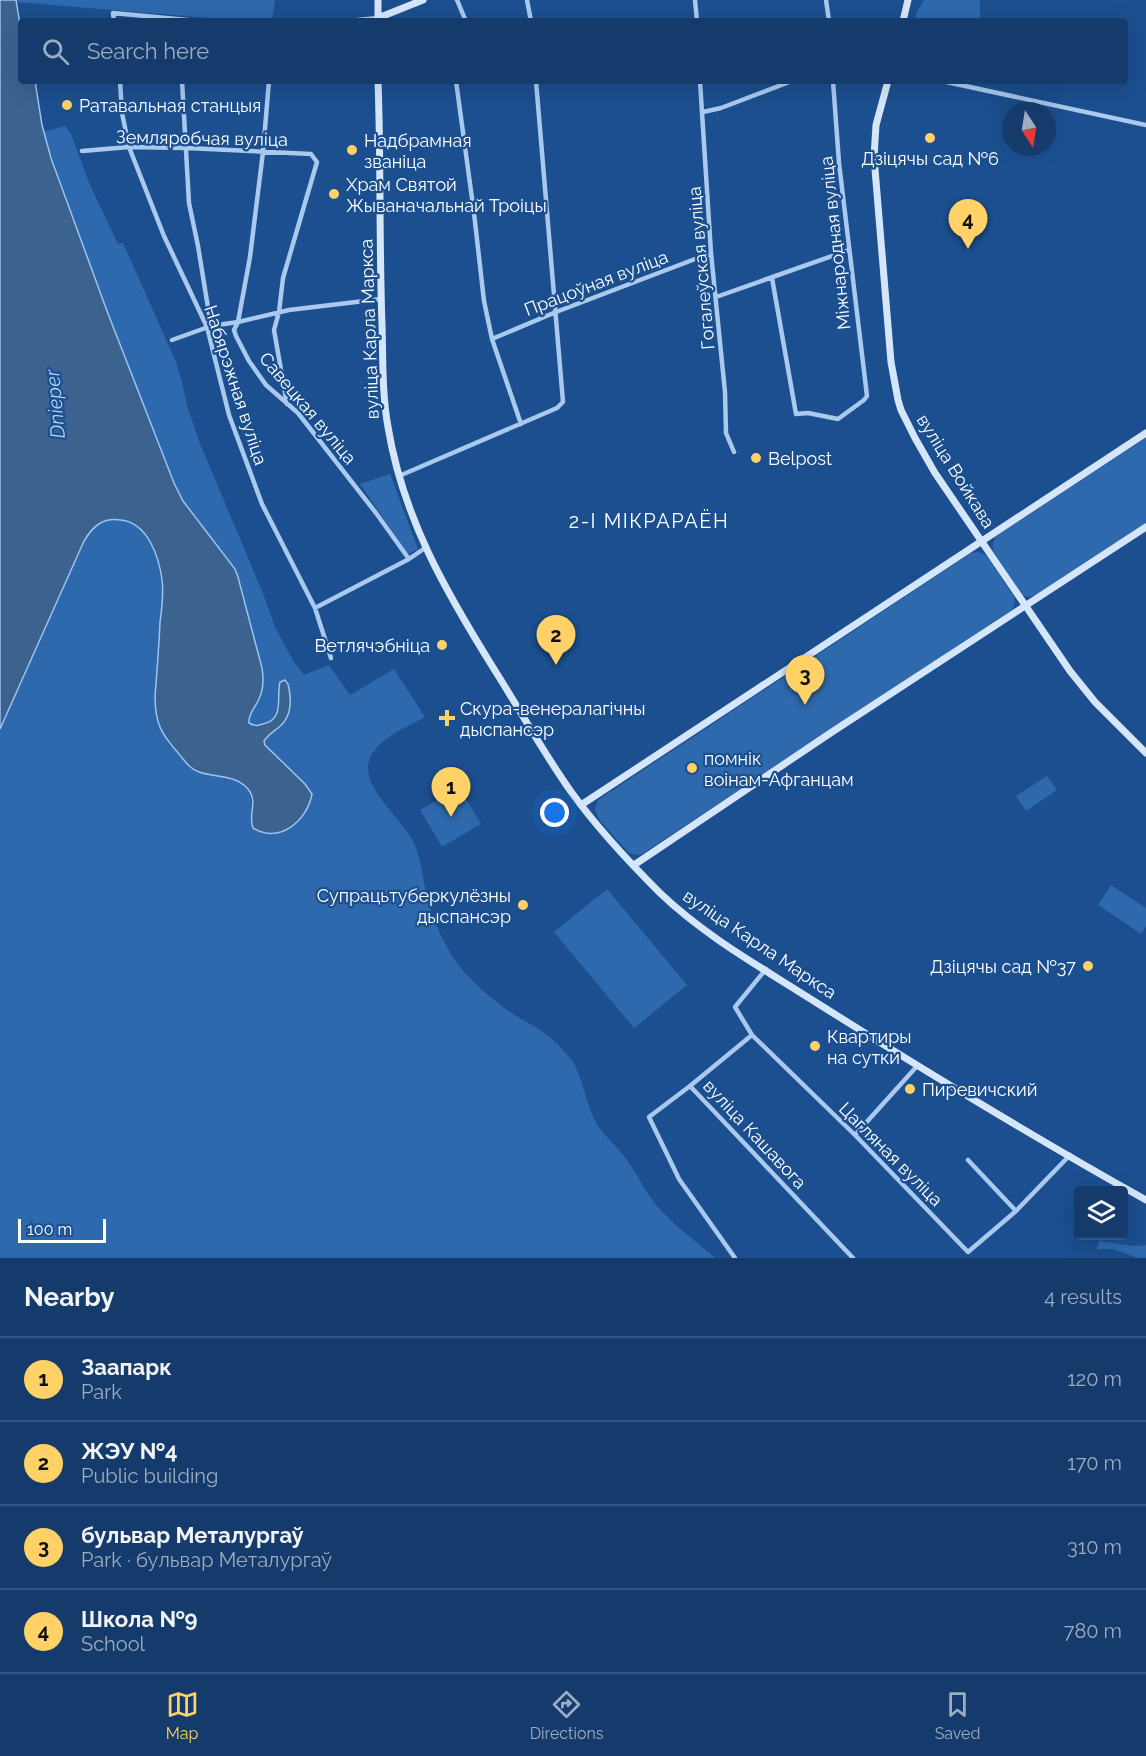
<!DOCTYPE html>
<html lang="en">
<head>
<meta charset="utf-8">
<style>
	body { margin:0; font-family:Raleway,sans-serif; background:#1d4271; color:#f1f3f6 }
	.controls { position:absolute; right:18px; bottom:18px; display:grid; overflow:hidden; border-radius:6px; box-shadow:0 6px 24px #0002 }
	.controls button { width:54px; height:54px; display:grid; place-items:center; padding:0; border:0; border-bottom:2px solid #33557e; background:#143b6b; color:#f1f3f6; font:30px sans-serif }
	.compass { position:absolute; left:1002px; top:102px; width:54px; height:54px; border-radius:50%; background:#143b6b; box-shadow:0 6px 24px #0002; rotate:168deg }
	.scale { position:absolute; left:18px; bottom:15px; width:88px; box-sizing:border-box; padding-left:6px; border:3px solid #fff; border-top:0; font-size:16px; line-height:21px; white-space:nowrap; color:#fff; -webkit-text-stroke:4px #1b4f8f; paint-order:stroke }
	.you { position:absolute; left:555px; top:813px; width:21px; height:21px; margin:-15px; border:4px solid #fff; border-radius:50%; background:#1a73e8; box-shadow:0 0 0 9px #1a73e833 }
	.badge { display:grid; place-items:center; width:39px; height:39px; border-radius:50%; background:#ffd166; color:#111; font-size:20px; font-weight:700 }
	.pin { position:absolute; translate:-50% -50px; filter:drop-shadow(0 2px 3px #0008) }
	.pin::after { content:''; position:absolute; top:32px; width:21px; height:18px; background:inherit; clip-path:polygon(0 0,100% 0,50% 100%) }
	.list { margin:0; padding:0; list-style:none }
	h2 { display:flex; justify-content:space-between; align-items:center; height:78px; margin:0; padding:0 24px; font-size:26px }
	h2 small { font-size:20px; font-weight:400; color:#9dadc1 }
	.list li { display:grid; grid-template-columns:39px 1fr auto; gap:18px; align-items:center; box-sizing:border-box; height:84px; padding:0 24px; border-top:2px solid #33557e }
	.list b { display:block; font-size:22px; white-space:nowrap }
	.list p { margin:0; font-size:20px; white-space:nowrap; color:#9dadc1 }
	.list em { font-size:20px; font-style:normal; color:#9dadc1 }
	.icon { flex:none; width:33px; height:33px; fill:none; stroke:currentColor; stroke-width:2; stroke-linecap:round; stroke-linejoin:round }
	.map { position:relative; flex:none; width:1146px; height:1258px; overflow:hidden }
	.search { position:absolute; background:#143b6b; box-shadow:0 6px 24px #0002; left:18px; right:18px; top:18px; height:66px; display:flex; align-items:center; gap:15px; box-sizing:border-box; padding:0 21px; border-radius:6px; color:#9dadc1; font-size:22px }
	.sheet { height:414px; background:#143b6b }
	nav { display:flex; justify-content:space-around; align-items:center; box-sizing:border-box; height:84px; border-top:2px solid #33557e; background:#143b6b; font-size:16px; color:#9dadc1 }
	nav a { display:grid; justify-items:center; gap:3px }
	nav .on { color:#ffd166 }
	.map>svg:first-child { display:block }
</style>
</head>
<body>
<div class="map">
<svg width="1146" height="1258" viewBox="0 0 1146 1258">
	<rect width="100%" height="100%" fill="#1b4f8f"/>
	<path fill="#2e69ad" d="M16 0H275L272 21H245L16 2Z
		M924 0H980V21H914L918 10Z
		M65 126 71 134 90 185 118 244 123 243 176 362 182 382 187 406 199 441 262 591 275 627 294 662 304 675 329 665 350 695 394 669 425 717C407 727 376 739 369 761 361 788 403 819 414 843 420 856 422 872 425 887 432 919 445 951 468 976 481 990 497 1003 513 1014 529 1024 549 1033 561 1048 565 1053 570 1057 573 1062 584 1081 586 1106 598 1126 607 1138 618 1148 627 1160 638 1175 645 1192 657 1206 674 1226 696 1241 715 1258H0V729L84 541C92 528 100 519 116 519 168 521 162 599 163 634 164 660 165 686 166 712 166 719 164 734 166 740 168 745 175 750 178 754 184 761 190 769 199 772 206 775 214 774 221 776 246 780 255 794 251 818L294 825 310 800V789L265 746 264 741C268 735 273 732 278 728 292 716 292 700 288 684L280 682C277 698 284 719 263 724 257 726 254 726 249 723 248 713 257 705 261 697 264 687 263 678 262 668L241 585 235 569 183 501 174 483 107 311 43 132Z
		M1146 438V523L1036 595 1029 597 1022 595 993 550V543L996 536Z
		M390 474 418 549 408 554 360 484Z
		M979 552 987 556 1014 597 1015 603 1012 610 642 854 636 855 629 853 599 819 595 809 598 800 971 553Z
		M1047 776 1057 790 1026 811 1016 796Z
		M459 787 481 824 442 847 420 810Z
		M1111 885 1146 908V926L1141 934 1098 905Z
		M607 889 687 985 634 1028 554 932Z
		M1099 1241 1134 1246 1146 1245V1258H1138L1113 1249H1097Z"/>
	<path fill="#3c6290" stroke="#9cc4f0" stroke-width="1.5" d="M0 0H16L21 31V81H35L42 125 51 158 107 311 174 483 183 501 235 569 238 577 262 668C264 680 264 690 258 701 255 708 248 714 249 723 254 726 257 726 263 724 285 719 276 698 280 682L285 680 288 684C292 700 292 717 278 728 273 732 268 735 264 741L265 745 305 784 312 794C307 821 280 844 253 828 248 817 257 803 250 792 239 774 216 778 199 772 190 769 185 761 179 754 161 734 155 723 155 696 157 671 159 647 160 622 162 608 164 594 162 580 159 557 148 523 121 520 103 517 93 526 84 541L0 729Z"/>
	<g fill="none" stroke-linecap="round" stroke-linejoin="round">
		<path stroke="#a9c9ee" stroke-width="4.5" d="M457 0 465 19 461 21
			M527 0 531 21
			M695 0 697 21
			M826 0 829 21
			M114 21 113 13 198 21
			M348 21 378 18
			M120 81 122 113 129 147 164 236 207 327 229 415 262 504 315 608 331 658
			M182 81 189 203 198 246 211 326
			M269 81 263 152 250 257 238 322 234 330 236 336 249 361 266 385 298 413 376 513 409 559
			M456 81 474 213 484 301 492 339 521 424
			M700 81 711 253 725 392 726 433 734 452
			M942 81 1146 125
			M703 112 721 108 792 81
			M82 151 129 147 187 148 311 154 317 162 283 278 279 312 274 330 287 404
			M772 278 796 414 808 413 838 419 864 400 867 396 839 163 833 81
			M716 297 849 250
			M492 339 556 312 711 253
			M172 340 211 326 238 322 289 310 381 299
			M399 476 557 408 563 402 536 81
			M315 608 409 559 425 548
			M766 969 735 1007 752 1035 855 1135 968 1252 1016 1211 1070 1155
			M752 1035 690 1086 853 1258
			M690 1086 649 1117 679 1179 735 1258
			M855 1135 918 1065
			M968 1160 1016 1211"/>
		<path stroke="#d6e6fa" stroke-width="7" d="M378 0V21
			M378 18 423 0
			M903 21 908 0
			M378 81C381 162 379 243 382 324 383 359 382 394 388 427 403 518 446 592 494 669 520 710 544 754 572 793 598 829 629 862 660 893 706 937 764 969 817 1003 925 1071 1035 1138 1146 1200
			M888 81 876 125 874 157 891 362 898 400 901 410 915 438 935 473 1070 671 1095 702 1146 753
			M581 805 1146 433
			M634 865 832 732 1146 527"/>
	</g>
	<g fill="#ffd166" stroke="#1b4f8f" stroke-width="2">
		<circle cx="67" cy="105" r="6"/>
		<circle cx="930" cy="138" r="6"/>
		<circle cx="352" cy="150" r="6"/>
		<circle cx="334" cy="194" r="6"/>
		<circle cx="756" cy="458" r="6"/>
		<circle cx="442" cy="645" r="6"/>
		<path d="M444 709h6v6h6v6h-6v6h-6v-6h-6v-6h6z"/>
		<circle cx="692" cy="768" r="6"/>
		<circle cx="523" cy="905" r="6"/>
		<circle cx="1088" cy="966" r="6"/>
		<circle cx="815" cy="1046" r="6"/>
		<circle cx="910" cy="1089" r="6"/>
	</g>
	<g text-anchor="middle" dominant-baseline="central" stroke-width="4.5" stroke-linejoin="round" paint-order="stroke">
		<g font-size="18" fill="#fff" stroke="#1b4f8f" text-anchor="start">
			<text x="79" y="105">Ратавальная станцыя</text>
			<text x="364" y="140">Надбрамная<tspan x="364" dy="21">званіца</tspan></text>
			<text x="930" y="158" text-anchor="middle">Дзіцячы сад №6</text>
			<text x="346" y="184">Храм Святой<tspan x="346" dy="21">Жываначальнай Троіцы</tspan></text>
			<text x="768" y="458">Belpost</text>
			<text x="430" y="645" text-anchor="end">Ветлячэбніца</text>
			<text x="460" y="708">Скура-венералагічны<tspan x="460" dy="21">дыспансэр</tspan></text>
			<text x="704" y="758">помнік<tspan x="704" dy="21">воінам-Афганцам</tspan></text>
			<text x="511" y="895" text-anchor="end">Супрацьтуберкулёзны<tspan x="511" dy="21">дыспансэр</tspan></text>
			<text x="1076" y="966" text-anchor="end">Дзіцячы сад №37</text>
			<text x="827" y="1036">Квартиры<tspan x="827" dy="21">на сутки</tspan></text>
			<text x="922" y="1089">Пиревичский</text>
		</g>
		<g font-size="18" fill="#fff" stroke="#1b4f8f">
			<text transform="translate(202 138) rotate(1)">Земляробчая вуліца</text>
			<text transform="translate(835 243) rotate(-96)">Міжнародная вуліца</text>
			<text transform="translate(701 268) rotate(-95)">Гогалеўская вуліца</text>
			<text transform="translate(596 283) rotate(-21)">Працоўная вуліца</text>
			<text transform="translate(369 329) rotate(-92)">вуліца Карла Маркса</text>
			<text transform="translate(236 385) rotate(72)">Набярэжная вуліца</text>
			<text transform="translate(308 408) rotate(50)">Савецкая вуліца</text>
			<text transform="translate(956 471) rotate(58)">вуліца Войкава</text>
			<text transform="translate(760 944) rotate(34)">вуліца Карла Маркса</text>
			<text transform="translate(755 1134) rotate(47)">вуліца Кашавога</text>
			<text transform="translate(891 1154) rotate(45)">Цагляная вуліца</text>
		</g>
		<g font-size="20" font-style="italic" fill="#b5d3f5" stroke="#1b4f8f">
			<text transform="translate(55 404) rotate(-95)">Dnieper</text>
		</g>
		<g font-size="20" letter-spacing="1.5" fill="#fff" stroke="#1b4f8f">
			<text x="649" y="521">2-І МІКРАРАЁН</text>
		</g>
	</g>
</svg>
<div class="controls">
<button><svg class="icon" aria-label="layers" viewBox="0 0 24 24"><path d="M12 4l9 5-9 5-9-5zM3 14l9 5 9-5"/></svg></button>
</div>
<svg class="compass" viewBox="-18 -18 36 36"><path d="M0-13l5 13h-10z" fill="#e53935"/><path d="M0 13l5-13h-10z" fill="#9dadc1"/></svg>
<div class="scale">100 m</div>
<div class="you"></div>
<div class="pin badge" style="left:451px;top:817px">1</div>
<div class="pin badge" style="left:556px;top:665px">2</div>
<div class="pin badge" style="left:805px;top:705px">3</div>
<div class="pin badge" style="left:968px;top:249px">4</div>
<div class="search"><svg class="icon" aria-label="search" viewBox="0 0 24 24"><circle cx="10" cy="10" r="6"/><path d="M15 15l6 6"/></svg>Search here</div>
</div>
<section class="sheet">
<h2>Nearby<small>4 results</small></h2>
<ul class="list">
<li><span class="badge">1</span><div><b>Заапарк</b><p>Park</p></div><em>120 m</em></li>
<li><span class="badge">2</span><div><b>ЖЭУ №4</b><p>Public building</p></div><em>170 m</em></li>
<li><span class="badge">3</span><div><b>бульвар Металургаў</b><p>Park · бульвар Металургаў</p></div><em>310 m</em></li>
<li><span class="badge">4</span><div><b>Школа №9</b><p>School</p></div><em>780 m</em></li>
</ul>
</section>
<nav>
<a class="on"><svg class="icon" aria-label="map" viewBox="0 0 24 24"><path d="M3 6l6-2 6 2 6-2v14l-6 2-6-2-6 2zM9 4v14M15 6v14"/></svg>Map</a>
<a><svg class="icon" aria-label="directions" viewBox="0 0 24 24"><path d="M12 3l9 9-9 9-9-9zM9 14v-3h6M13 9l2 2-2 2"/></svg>Directions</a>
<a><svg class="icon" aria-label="saved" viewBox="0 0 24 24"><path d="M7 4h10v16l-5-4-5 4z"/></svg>Saved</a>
</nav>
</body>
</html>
